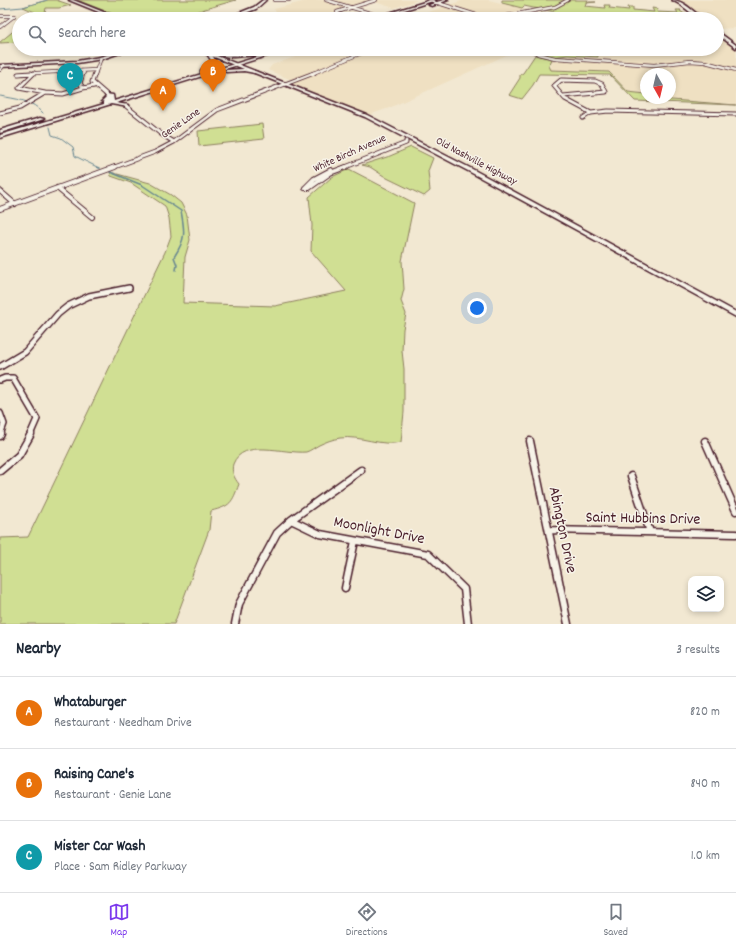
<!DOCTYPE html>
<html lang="en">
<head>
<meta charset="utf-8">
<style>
	body { margin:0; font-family:Dekko,sans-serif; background:#f6f6f7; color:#1f2937 }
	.controls { position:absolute; right:12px; bottom:12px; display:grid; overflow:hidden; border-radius:8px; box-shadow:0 2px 6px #0003 }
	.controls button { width:36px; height:36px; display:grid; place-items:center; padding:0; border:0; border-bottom:1px solid #e0e1e3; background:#fff; color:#1f2937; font:20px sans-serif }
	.compass { position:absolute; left:640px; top:68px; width:36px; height:36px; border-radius:50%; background:#fff; box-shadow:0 2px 6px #0003; rotate:172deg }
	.you { position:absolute; left:477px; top:308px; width:14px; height:14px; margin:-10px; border:3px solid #fff; border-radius:50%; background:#1a73e8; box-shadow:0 0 0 6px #1a73e833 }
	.badge { display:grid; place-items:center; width:26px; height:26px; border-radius:50%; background:#7c3aed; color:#fff; font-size:13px; font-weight:700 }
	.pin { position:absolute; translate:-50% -33px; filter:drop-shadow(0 1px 2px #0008) }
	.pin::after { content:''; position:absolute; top:21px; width:14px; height:12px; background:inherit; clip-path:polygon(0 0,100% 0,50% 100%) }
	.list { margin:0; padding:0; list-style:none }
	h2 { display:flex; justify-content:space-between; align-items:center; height:52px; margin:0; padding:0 16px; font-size:17px }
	h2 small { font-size:13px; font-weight:400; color:#747a83 }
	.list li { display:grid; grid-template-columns:26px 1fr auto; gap:12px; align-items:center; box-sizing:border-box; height:72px; padding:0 16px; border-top:1px solid #e0e1e3 }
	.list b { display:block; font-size:15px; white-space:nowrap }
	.list p { margin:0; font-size:13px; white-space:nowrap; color:#747a83 }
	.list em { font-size:13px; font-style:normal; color:#747a83 }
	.icon { flex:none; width:22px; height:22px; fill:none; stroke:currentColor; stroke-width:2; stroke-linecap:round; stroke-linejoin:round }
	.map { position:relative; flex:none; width:736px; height:624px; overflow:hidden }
	.search { position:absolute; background:#fff; box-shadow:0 2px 6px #0003; left:12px; right:12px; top:12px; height:44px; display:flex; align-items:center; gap:10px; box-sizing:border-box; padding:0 14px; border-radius:22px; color:#747a83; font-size:15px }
	.sheet { height:268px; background:#fff }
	nav { display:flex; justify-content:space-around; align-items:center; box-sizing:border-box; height:56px; border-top:1px solid #e0e1e3; background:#fff; font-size:11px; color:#747a83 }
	nav a { display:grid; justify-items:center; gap:2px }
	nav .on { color:#7c3aed }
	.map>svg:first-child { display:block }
</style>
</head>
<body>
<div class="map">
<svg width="736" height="624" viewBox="0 0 736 624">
	<rect width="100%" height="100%" fill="#f2e8d2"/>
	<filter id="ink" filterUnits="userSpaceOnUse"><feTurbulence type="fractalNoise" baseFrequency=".025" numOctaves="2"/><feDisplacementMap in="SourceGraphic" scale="8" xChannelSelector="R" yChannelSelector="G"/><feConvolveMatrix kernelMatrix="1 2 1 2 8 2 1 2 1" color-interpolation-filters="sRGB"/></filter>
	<g filter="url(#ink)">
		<path fill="#efe0c2" d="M310 0H418L394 8 372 1 336 12 352 19H259L277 14 274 9Z
			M464 0H489L525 9 500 16 495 14H475L485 19H408Z
			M675 0H736V28L717 29V19H704L684 3Z
			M717 32 736 47V104L664 100 661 98H670V74H646V94L628 92 609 72 550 70 552 59 551 55 553 49H717Z
			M318 49H520L389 108 366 116 285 85 294 81 268 70 272 65Z"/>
		<path fill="#d0df93" stroke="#8d7f5f" d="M48 0H56L71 5 59 8H46L45 13 62 19H27L37 13 23 7Z
			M77 0H236L171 19 154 15 142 19H126Z
			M502 0H588L587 2H596L586 3 585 6 605 8 604 5H610L609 8 629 10 628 7H633V10L654 12 652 8 658 9 657 12 678 13 676 10H681L680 11C685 15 690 15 695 19H675C671 16 669 15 665 16L668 19H634L629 18 636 17 629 15V19H553H555L554 17 541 13 561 16 562 14C549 10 536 9 524 6L522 8 502 3Z
			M17 28H19V42L0 43V42Z
			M532 49H597L598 57 567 55 555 57 539 53Z
			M535 55 552 59 549 66 551 70 609 72 628 92 646 94V98L736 105 635 101 610 75 539 74 533 85 522 99 509 95 520 78V75L523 73Z
			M262 124 264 139 199 146 198 131Z
			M411 147 433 158 428 171 430 191 424 196 387 178 370 167 362 165 390 156Z
			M349 169 414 203 402 261 404 289 401 301 406 314 403 329 402 351 404 369V412L401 442C381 447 360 435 340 438 333 439 325 442 319 445 315 447 310 451 306 452 284 454 243 438 233 464 231 471 234 478 239 484 232 503 231 506 211 511L209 530 174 624H0V538L28 537 165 252 171 236 169 218 165 206 131 183 111 176 110 172 150 183 171 195 181 203 187 215 190 240 185 257 183 303 275 306 346 291 311 251 312 225 309 197 332 177Z"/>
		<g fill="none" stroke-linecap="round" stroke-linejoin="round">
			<path stroke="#678691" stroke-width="1" d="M0 9 23 7 47 0
				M0 96C15 99 33 100 43 113
				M50 127 52 135 61 138 73 147 75 156 99 168"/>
			<path stroke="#678691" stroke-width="1.5" d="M97 167 100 168
				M110 172 142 185 181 211C185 232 186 239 174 257L177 265 176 270"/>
			<g stroke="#4a1f2b" stroke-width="4">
				<path id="street-far4" d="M275 0H289
					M326 0 373 14
					M438 3 489 19
					M0 16H14
					M386 18 388 19
					M346 19 349 18 337 14V12L376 0
					M462 19 479 18
					M489 19 555 7 568 0
					M520 19 537 16 547 19
					M0 27 14 16
					M530 49 538 54 555 58 654 65 690 61 705 62 736 70
					M0 70 4 65
					M18 74 96 70
					M33 74 34 73
					M83 74 84 71
					M95 74 101 58
					M311 74 371 49"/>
			</g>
			<g stroke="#4a1f2b" stroke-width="5">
				<path id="street-far3" d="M34 73 19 88 45 93
					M95 73 92 82 107 95
					M18 74 31 73
					M83 88 94 86
					M563 96 606 92 602 84 595 81 561 80 554 86 565 99 591 113
					M126 106 161 134 174 142
					M0 113 20 108 45 93 63 94 83 88 80 83 83 73
					M583 118 591 113 608 111 736 114
					M112 168 155 152 174 142 217 110 314 73
					M343 168 406 143V141"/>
			</g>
			<g stroke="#4a1f2b" stroke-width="6">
				<path id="street-far2" d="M57 188 92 217
					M305 188H309L330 173 346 167
					M305 188 314 179 331 170
					M0 191 15 204
					M0 209 115 167"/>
			</g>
			<g stroke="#4a1f2b" stroke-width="8">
				<path id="street-far1" d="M0 367 25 352 58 314 68 306 89 296 129 288
					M0 380 5 378H13L37 419 30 435
					M0 413 4 424 0 435"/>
			</g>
			<g stroke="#4a1f2b" stroke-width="9">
				<path id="street" d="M0 436 1 434
					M530 441 568 624
					M705 441 736 511
					M0 471 19 455 31 434
					M631 476 650 532
					M291 520 320 534 428 554 464 589 468 624
					M549 530 736 534
					M345 588 355 541
					M235 624 239 604 277 533 291 520 361 470"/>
			</g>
			<g stroke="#4a1f2b" stroke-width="3">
				<path id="secondary" d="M69 0H73L121 19H116Z
					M263 0H266L256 9 229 19H224L254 7Z
					M427 0H431L439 3 438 4Z
					M672 0C683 0 694 12 703 19H699L681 5Z
					M717 31 736 45V48L717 34Z
					M127 49H132L102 59 77 63 0 67V65L77 61 100 57Z
					M194 49H199L367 115 474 170 736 312V317L470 172 365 117Z"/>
			</g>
			<g stroke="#4a1f2b" stroke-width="3">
				<path id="primary" d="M431 0H436L376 19H370Z
					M443 0H448L432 6 429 5Z
					M283 49H289L116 103 128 105V107L111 104 0 138V135L104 104V102L102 101 106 97 105 95V94L113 95 114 101Z
					M208 53 233 55 258 53 260 54 258 55 233 57 212 55 215 60C213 65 206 72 201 72V70L210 62 211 60 207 54Z
					M244 69 257 72 255 73 244 71 226 72 224 71 226 70Z
					M40 118 44 119 0 133V130Z"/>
			</g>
			<use href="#street-far4" stroke="#f7f3e8" stroke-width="2.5"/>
			<use href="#street-far3" stroke="#f7f3e8" stroke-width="3"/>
			<use href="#street-far2" stroke="#f7f3e8" stroke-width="4"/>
			<use href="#street-far1" stroke="#f7f3e8" stroke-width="5"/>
			<use href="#street" stroke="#f7f3e8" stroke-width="6"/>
			<use href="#secondary" fill="#f7f3e8" fill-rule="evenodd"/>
			<use href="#primary" fill="#f7f3e8" fill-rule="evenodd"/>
		</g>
	</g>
	<g text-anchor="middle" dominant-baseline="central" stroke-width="3" stroke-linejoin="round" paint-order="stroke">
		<g font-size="11" fill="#4a1f2b" stroke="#f7f3e8">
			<text transform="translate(181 124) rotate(-35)">Genie Lane</text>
			<text transform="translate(350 154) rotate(-24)">White Birch Avenue</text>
			<text transform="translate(476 162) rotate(28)">Old Nashville Highway</text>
		</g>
		<g font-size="16" fill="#4a1f2b" stroke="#f7f3e8">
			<text transform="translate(643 519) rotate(1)">Saint Hubbins Drive</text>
			<text transform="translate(562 530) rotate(78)">Abington Drive</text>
			<text transform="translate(379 531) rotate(11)">Moonlight Drive</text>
		</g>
	</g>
</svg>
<div class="controls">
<button><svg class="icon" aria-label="layers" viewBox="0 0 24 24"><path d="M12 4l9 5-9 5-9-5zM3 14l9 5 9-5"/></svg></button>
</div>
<svg class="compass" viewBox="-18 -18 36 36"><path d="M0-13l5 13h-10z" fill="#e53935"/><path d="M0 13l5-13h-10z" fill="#747a83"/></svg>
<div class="you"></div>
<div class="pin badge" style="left:163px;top:111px;background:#e8710a">A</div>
<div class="pin badge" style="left:213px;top:92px;background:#e8710a">B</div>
<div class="pin badge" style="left:70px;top:96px;background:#0f9aa8">C</div>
<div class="search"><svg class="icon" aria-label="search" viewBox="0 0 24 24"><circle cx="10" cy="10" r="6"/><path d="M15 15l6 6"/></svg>Search here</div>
</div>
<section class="sheet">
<h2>Nearby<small>3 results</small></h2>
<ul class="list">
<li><span class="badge" style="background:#e8710a">A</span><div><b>Whataburger</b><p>Restaurant · Needham Drive</p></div><em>820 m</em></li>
<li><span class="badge" style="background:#e8710a">B</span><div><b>Raising Cane's</b><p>Restaurant · Genie Lane</p></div><em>840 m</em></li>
<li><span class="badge" style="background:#0f9aa8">C</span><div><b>Mister Car Wash</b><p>Place · Sam Ridley Parkway</p></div><em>1.0 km</em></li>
</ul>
</section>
<nav>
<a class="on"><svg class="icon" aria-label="map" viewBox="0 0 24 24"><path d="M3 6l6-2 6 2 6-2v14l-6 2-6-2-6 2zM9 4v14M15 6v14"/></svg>Map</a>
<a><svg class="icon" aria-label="directions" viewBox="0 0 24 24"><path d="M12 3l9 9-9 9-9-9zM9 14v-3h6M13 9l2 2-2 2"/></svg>Directions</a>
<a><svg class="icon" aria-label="saved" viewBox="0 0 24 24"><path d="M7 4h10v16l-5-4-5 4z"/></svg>Saved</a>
</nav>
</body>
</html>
